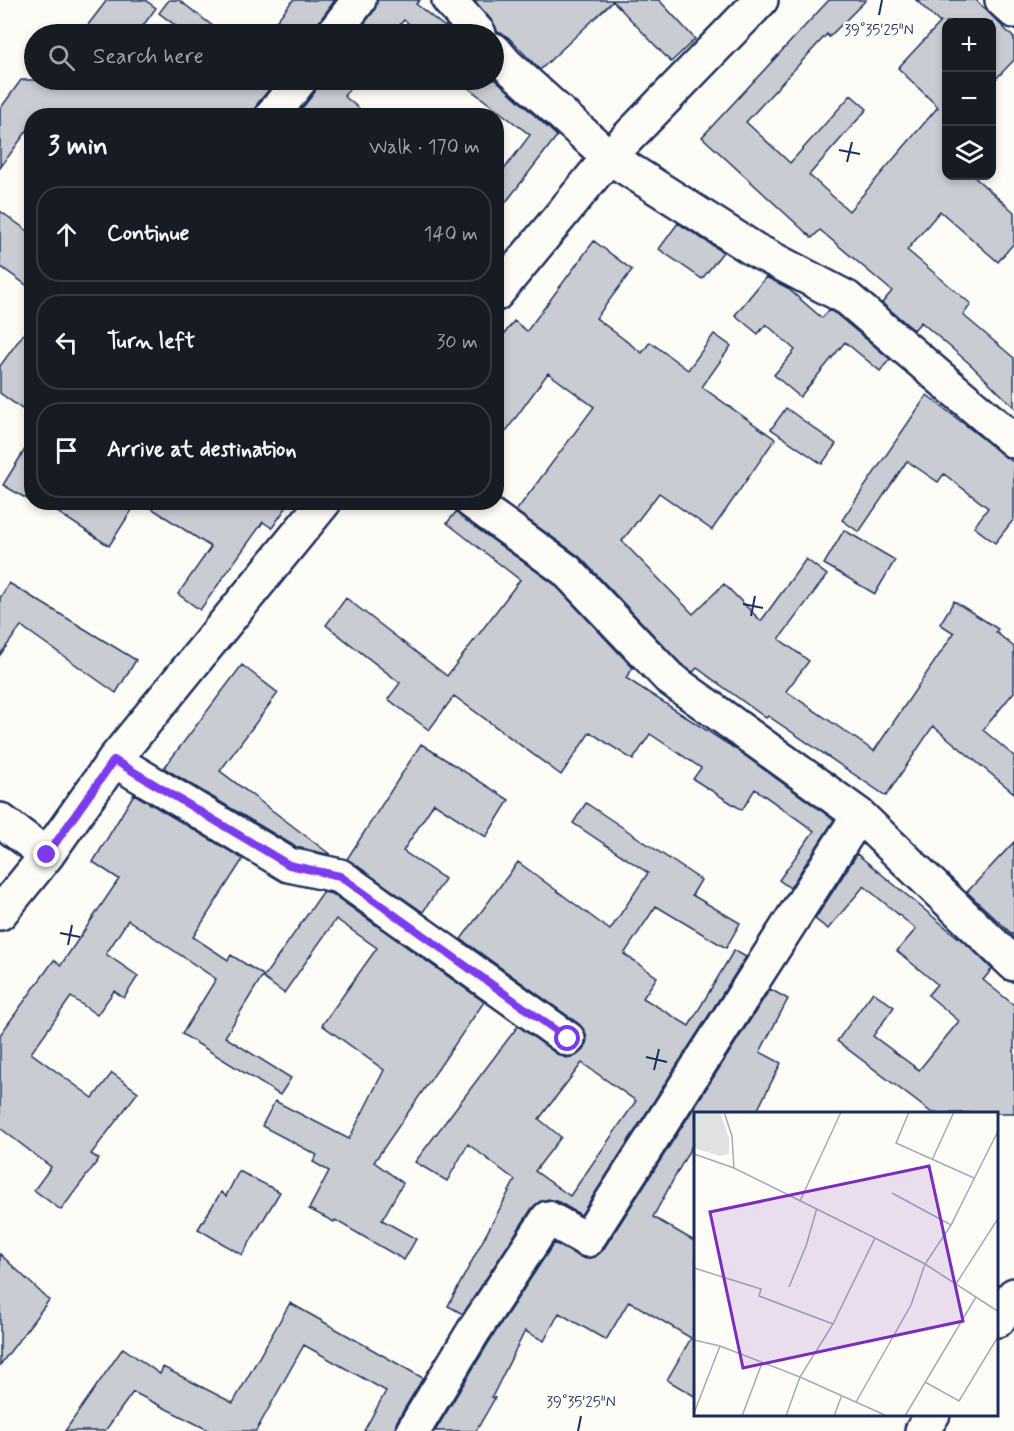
<!DOCTYPE html>
<html lang="en">
<head>
<meta charset="utf-8">
<style>
	body { margin:0; font-family:Mynerve,sans-serif; background:#20242c; color:#f1f3f6 }
	.controls { position:absolute; right:18px; top:18px; display:grid; overflow:hidden; border-radius:12px; box-shadow:0 3px 9px #0003 }
	.controls button { width:54px; height:54px; display:grid; place-items:center; padding:0; border:0; border-bottom:2px solid #363941; background:#171b24; color:#f1f3f6; font:30px sans-serif }
	.stop { position:absolute; width:18px; height:18px; margin:-14px; border:4px solid #7c3aed; border-radius:50%; background:#fff }
	.stop.end { background:#7c3aed; border-color:#fff; box-shadow:0 2px 6px #0008 }
	.list { margin:0; padding:0; list-style:none }
	h2 { display:flex; justify-content:space-between; align-items:center; height:78px; margin:0; padding:0 24px; font-size:26px }
	h2 small { font-size:20px; font-weight:400; color:#9ea1a6 }
	.list li { display:grid; grid-template-columns:39px 1fr auto; gap:18px; align-items:center; box-sizing:border-box; height:96px; margin:0 12px 12px; padding:0 12px; border:2px solid #363941; border-radius:24px }
	.list b { display:block; font-size:22px; white-space:nowrap }
	.list em { font-size:20px; font-style:normal; color:#9ea1a6 }
	.icon { flex:none; width:33px; height:33px; fill:none; stroke:currentColor; stroke-width:2; stroke-linecap:round; stroke-linejoin:round }
	.map { position:relative; flex:none; width:1014px; height:1431px; overflow:hidden }
	.search { position:absolute; background:#171b24; box-shadow:0 3px 9px #0003; left:24px; top:24px; width:480px; height:66px; display:flex; align-items:center; gap:15px; box-sizing:border-box; padding:0 21px; border-radius:33px; color:#9ea1a6; font-size:22px }
	.panel { position:absolute; background:#171b24; box-shadow:0 3px 9px #0003; left:24px; top:108px; width:480px; height:402px; border-radius:24px }
	.map>svg:first-child { display:block }
</style>
</head>
<body>
<div class="map">
<svg width="1014" height="1431" viewBox="0 0 1014 1431">
	<rect width="100%" height="100%" fill="#fdfcf7"/>
	<filter id="ink" filterUnits="userSpaceOnUse"><feTurbulence type="fractalNoise" baseFrequency=".0167" numOctaves="2"/><feDisplacementMap in="SourceGraphic" scale="12" xChannelSelector="R" yChannelSelector="G"/><feConvolveMatrix kernelMatrix="1 2 1 2 8 2 1 2 1" color-interpolation-filters="sRGB"/></filter>
	<g filter="url(#ink)">
		<path fill="#c9ccd3" stroke="#1b2f5e" stroke-width="1.5" fill-rule="evenodd" d="M107 0H145L156 8 137 34H81Z
			M169 0H179L223 34H187L159 13Z
			M293 0H335L318 23 315 34H266Z
			M377 0H420L416 4 445 27 446 25 454 34H422L404 20 392 34H356L374 11Z
			M474 0H659L695 39 671 62 613 1 540 70 508 37 497 32 493 22Z
			M829 0H866L829 37 827 34 746 122 790 163 851 95 867 109 809 175 849 211 938 107 898 68 941 22H939L916 0H976L1014 38V60L992 83V22H946V176H973L1014 212V243L998 262 940 211 907 250 971 304 963 315 1014 358V407L970 364 921 322 914 330 882 303 892 291 820 230 812 238 702 137Z
			M494 78 557 136 496 215V180L530 135 458 80H494Z
			M21 80H277L257 104 254 116H32V124L0 168V109Z
			M318 80H356L344 96 368 116H296L315 92Z
			M0 211 32 234V289L0 266Z
			M678 223 723 252 702 279 659 249Z
			M594 241 632 270 596 318 642 353 650 342 688 370 714 334 731 346 702 387 775 439 712 530 659 493 622 541 693 614 724 584 761 621 806 559 827 575 779 639 809 661 786 691 874 751 954 633 940 624 954 601 998 629 996 632 1014 647V692L983 730 1014 756V793L933 726 886 796 768 716 766 718 697 668 693 672 681 664 580 557 516 511 594 407 548 373 496 445V345L514 321 527 331Z
			M766 277 786 287 822 318 829 310 836 314 890 359 880 371 845 342 800 397 774 375 795 350 766 324 758 334 735 315Z
			M32 322V416L0 393V366Z
			M927 395 1014 463V519L995 543 974 527 988 508 944 474 938 482 907 461 859 532 842 520Z
			M786 408 836 444 822 464 771 429Z
			M32 438V502L3 485Z
			M42 502H137L109 546Z
			M142 502H290L272 528 263 522 200 610 178 594 211 547Z
			M456 512 461 517 554 584 633 668 626 678 737 750 834 820 790 888 779 880 814 831 755 789 742 810 693 779 701 768 650 734 633 760 590 732 561 775 454 696 429 730 388 699 400 683 326 625 346 598 447 676 520 580 447 523Z
			M844 530 895 560 875 594 824 564Z
			M9 583 136 660 116 693 21 626 0 655V598Z
			M242 665 278 693 220 771 331 855 296 847 164 768Z
			M421 744 509 800 486 837 434 803 403 851 445 879 423 912 347 859Z
			M134 794 243 859 193 937 228 960 231 955 263 975 225 1037 291 1078 280 1095 182 1034 216 979 128 920 106 954 138 976 124 998 114 991 97 1015 71 997 31 1053 93 1098 112 1073 138 1092 91 1154 99 1159 61 1210 34 1190 51 1167 0 1128V1035L54 960 61 965 119 879 93 862Z
			M586 803 701 880 692 895 740 923 726 948 656 906 624 954 657 977 643 998 689 1026 734 950 746 957 581 1215 557 1201 548 1199 539 1202 532 1208 463 1314 448 1306 515 1180 468 1144 447 1181 415 1162 518 1026 557 1054 566 1058 576 1056 584 1049 587 1040 585 1031 579 1024 461 939 518 862 610 930 648 873 573 823ZM582 1063 636 1101 570 1196 535 1171 561 1137 539 1119Z
			M1014 842V936L967 892Z
			M857 854 972 949 992 969 983 980 1014 1005V1113H932L837 1041 873 992 894 1007 873 1036 919 1070 959 1021 928 995 937 984 897 951 916 929 864 886 828 929 815 919Z
			M323 892 332 894 484 1002 374 1162 403 1183 382 1220 416 1239 404 1260 335 1220 334 1222 309 1209 329 1171 313 1162 317 1155 262 1126 275 1101 349 1139 384 1070 322 1025 377 948 336 919 284 993 263 978Z
			M770 989 788 999 760 1052 781 1063 756 1113H696V1138L653 1217 696 1242V1397L667 1380 691 1338 629 1301 606 1340 559 1313 544 1341 525 1331 492 1397 495 1398 476 1431H435L489 1342 554 1243 578 1256 586 1259 595 1257 603 1250Z
			M239 1171 280 1192 242 1255 198 1229 221 1192 226 1196Z
			M0 1254 49 1300 0 1365Z
			M290 1303 423 1378 397 1421 394 1431H364L386 1391 304 1345 256 1431H210L133 1392 105 1431H65L123 1348 160 1374 163 1367 233 1403Z"/>
		<g fill="none" stroke-linecap="round" stroke-linejoin="round">
			<g stroke="#1b2f5e" stroke-width="38">
				<path id="minor" d="M449 0 479 34
					M1002 0 1014 11
					M333 34 359 0
					M494 50 506 64 609 157 755 250 847 298 1014 441
					M272 116 300 80
					M472 502 566 570 669 678 859 815 1014 964
					M114 760 289 865 340 876 568 1039
					M0 820 47 855
					M998 1320 1014 1295
					M413 1431 473 1332 548 1218 587 1240 859 815
					M922 1431 933 1414"/>
			</g>
			<g stroke="#1b2f5e" stroke-width="38">
				<path id="major" d="M496 294 609 157 761 0
					M0 913 47 855 114 760 324 502"/>
			</g>
			<use href="#minor" stroke="#fdfcf7" stroke-width="33"/>
			<use href="#major" stroke="#fdfcf7" stroke-width="33"/>
		</g>
	</g>
	<g fill="none" stroke-linecap="round" stroke-linejoin="round" filter="url(#ink)">
		<path stroke="#7c3aed" stroke-width="8" d="M47 855 114 760 289 865 340 876 568 1039"/>
	</g>
	<path fill="none" stroke="#1b2f5e" stroke-width="2" d="M879 15 882 0M839 150 860 154M847 162 852 142M743 604 763 608M751 616 755 596M60 933 80 937M68 945 72 925M646 1057 667 1062M654 1070 659 1049M578 1431 581 1416"/>
	<g transform="translate(694 1112)">
		<rect width="304" height="304" fill="#fdfcf7"/>
		<path d="M0 0H26L35 26V42L26 44 0 36Z" fill="#e0e1e3"/>
		<path fill="none" stroke="#a3aaba" stroke-width="1.5" d="M30 0 38 24 40 56M215 0 202 31 280 66M0 42 40 56 181 126 231 152 305 200M238 48 260 0M198 81 257 113M106 89 147 0M0 156 67 177 65 184 139 212M262 172 305 105M95 175 112 134 123 96M0 228 26 234 106 265 193 304M231 270 265 289 305 223M162 290 217 193 231 152 257 113 305 17M0 301 26 234M48 304 68 251M92 304 106 265 139 212 181 126M140 304 148 283M211 304 282 185"/>
		<path fill="#7b2cbf" fill-opacity="0.15" stroke="#7b2cbf" stroke-width="3" d="M235 54 269 209 49 256 16 100Z"/>
		<rect width="304" height="304" fill="none" stroke="#1b2f5e" stroke-width="3"/>
	</g>
	<g font-size="15" text-anchor="middle" fill="#1b2f5e" stroke="#fdfcf7" stroke-width="5" stroke-linejoin="round" paint-order="stroke">
		<text x="879" y="35">39°35'25"N</text>
		<text x="581" y="1407">39°35'25"N</text>
	</g>
</svg>
<div class="controls">
<button>+</button>
<button>−</button>
<button><svg class="icon" aria-label="layers" viewBox="0 0 24 24"><path d="M12 4l9 5-9 5-9-5zM3 14l9 5 9-5"/></svg></button>
</div>
<div class="stop" style="left:568px;top:1039px"></div>
<div class="stop end" style="left:47px;top:855px"></div>
<div class="search"><svg class="icon" aria-label="search" viewBox="0 0 24 24"><circle cx="10" cy="10" r="6"/><path d="M15 15l6 6"/></svg>Search here</div>
<section class="panel">
<h2>3 min<small>Walk · 170 m</small></h2>
<ul class="list">
<li><svg class="icon" aria-label="ahead" viewBox="0 0 24 24"><path d="M12 20V5M6 11l6-6 6 6"/></svg><div><b>Continue</b></div><em>140 m</em></li>
<li><svg class="icon" aria-label="left" viewBox="0 0 24 24"><path d="M17 20v-9H6M10 6l-5 5 5 5"/></svg><div><b>Turn left</b></div><em>30 m</em></li>
<li><svg class="icon" aria-label="arrive" viewBox="0 0 24 24"><path d="M6 21V4h12l-3 4 3 4H6"/></svg><div><b>Arrive at destination</b></div></li>
</ul>
</section>
</div>
</body>
</html>
